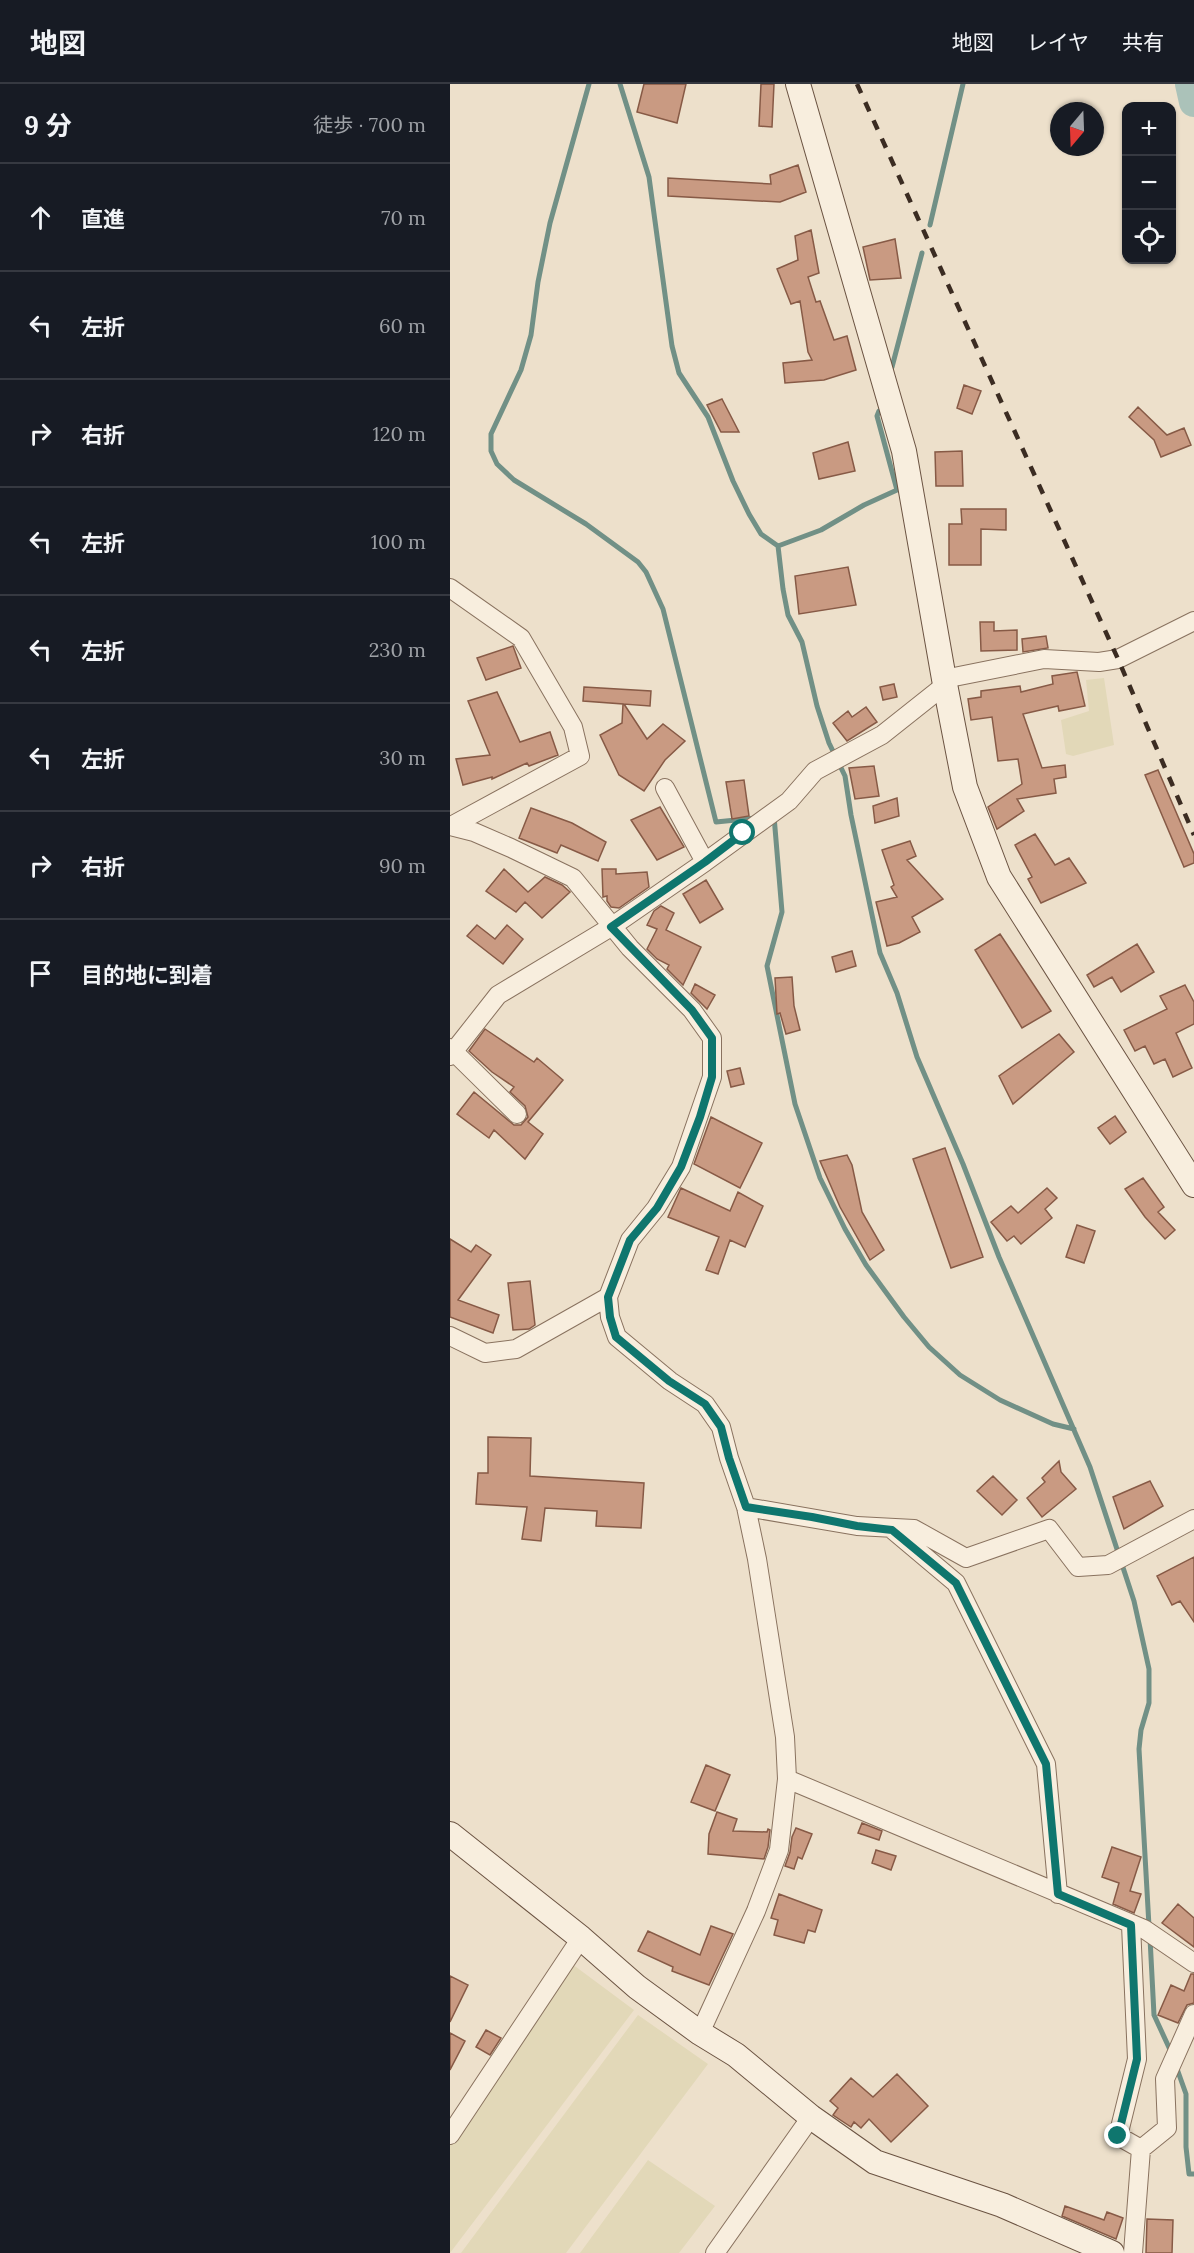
<!DOCTYPE html>
<html lang="ja">
<head>
<meta charset="utf-8">
<style>
	body { margin:0; font-family:Lora,"Noto Sans JP",serif; background:#242831; color:#f1f3f6 }
	.controls { position:absolute; right:18px; top:18px; display:grid; overflow:hidden; border-radius:12px; box-shadow:0 2px 4px #0004 }
	.controls button { width:54px; height:54px; display:grid; place-items:center; padding:0; border:0; border-bottom:2px solid #363941; background:#171b24; color:#f1f3f6; font:30px sans-serif }
	.compass { position:absolute; left:600px; top:18px; width:54px; height:54px; border-radius:50%; background:#171b24; box-shadow:0 2px 4px #0004; rotate:199deg }
	.stop { position:absolute; width:18px; height:18px; margin:-14px; border:4px solid #0f766e; border-radius:50%; background:#fff }
	.stop.end { background:#0f766e; border-color:#fff; box-shadow:0 2px 6px #0008 }
	.list { margin:0; padding:0; list-style:none }
	h2 { display:flex; justify-content:space-between; align-items:center; height:78px; margin:0; padding:0 24px; font-size:26px }
	h2 small { font-size:20px; font-weight:400; color:#9ea1a6 }
	.list li { display:grid; grid-template-columns:39px 1fr auto; gap:18px; align-items:center; box-sizing:border-box; height:108px; padding:0 24px; border-top:2px solid #363941 }
	.list b { display:block; font-size:22px; white-space:nowrap }
	.list em { font-size:20px; font-style:normal; color:#9ea1a6 }
	.icon { flex:none; width:33px; height:33px; fill:none; stroke:currentColor; stroke-width:2; stroke-linecap:round; stroke-linejoin:round }
	.map { position:relative; flex:none; width:744px; height:2169px; overflow:hidden }
	header { display:flex; align-items:center; gap:36px; box-sizing:border-box; height:84px; padding:0 30px; background:#171b24; border-bottom:2px solid #363941 }
	header strong { font-size:28px }
	nav { display:flex; gap:33px; margin-inline-start:auto; font-size:21px }
	main { display:flex }
	aside { flex:1; background:#171b24 }
	.map>svg:first-child { display:block }
</style>
</head>
<body>
<header>
<strong>地図</strong>
<nav><a>地図</a><a>レイヤ</a><a>共有</a></nav>
</header>
<main>
<aside>
<h2>9 分<small>徒歩 · 700 m</small></h2>
<ul class="list">
<li><svg class="icon" aria-label="ahead" viewBox="0 0 24 24"><path d="M12 20V5M6 11l6-6 6 6"/></svg><div><b>直進</b></div><em>70 m</em></li>
<li><svg class="icon" aria-label="left" viewBox="0 0 24 24"><path d="M17 20v-9H6M10 6l-5 5 5 5"/></svg><div><b>左折</b></div><em>60 m</em></li>
<li><svg class="icon" aria-label="right" viewBox="0 0 24 24"><path d="M7 20v-9h11M14 6l5 5-5 5"/></svg><div><b>右折</b></div><em>120 m</em></li>
<li><svg class="icon" aria-label="left" viewBox="0 0 24 24"><path d="M17 20v-9H6M10 6l-5 5 5 5"/></svg><div><b>左折</b></div><em>100 m</em></li>
<li><svg class="icon" aria-label="left" viewBox="0 0 24 24"><path d="M17 20v-9H6M10 6l-5 5 5 5"/></svg><div><b>左折</b></div><em>230 m</em></li>
<li><svg class="icon" aria-label="left" viewBox="0 0 24 24"><path d="M17 20v-9H6M10 6l-5 5 5 5"/></svg><div><b>左折</b></div><em>30 m</em></li>
<li><svg class="icon" aria-label="right" viewBox="0 0 24 24"><path d="M7 20v-9h11M14 6l5 5-5 5"/></svg><div><b>右折</b></div><em>90 m</em></li>
<li><svg class="icon" aria-label="arrive" viewBox="0 0 24 24"><path d="M6 21V4h12l-3 4 3 4H6"/></svg><div><b>目的地に到着</b></div></li>
</ul>
</aside>
<div class="map">
<svg width="744" height="2169" viewBox="0 0 744 2169">
	<rect width="100%" height="100%" fill="#ede0cb"/>
	<path fill="#e2d8b8" d="M654 594 664 661 623 672 616 670 611 636 639 627 636 596Z
		M118 1877 184 1926 0 2169V2059Z
		M188 1931 258 1980 116 2169H11Z
		M198 2076 265 2122 229 2169H130Z"/>
	<g fill="none" stroke-linecap="round" stroke-linejoin="round">
		<path stroke="#719086" stroke-width="5" d="M139 0 100 139 88 198 81 251 71 286 41 350V367L47 380 64 396 136 440 188 478 196 488 213 525 266 738 306 734
			M170 0 199 93 222 262 229 289 258 333 283 397 299 430 311 450 328 462 333 505 338 531 352 558 367 622 379 659 395 692 401 731 430 869 447 909 467 973 513 1080 549 1173 640 1383 684 1517 699 1585V1619L691 1646 689 1665 699 1842
			M480 141 513 0
			M442 283 472 169
			M328 462 371 446 414 421 447 406 427 332 429 327
			M324 732 332 828 317 882 345 1020 370 1094 395 1145 416 1181 454 1233 479 1263 510 1291 550 1316 603 1340 624 1345
			M700 1854 704 1931 722 1970
			M726 1982 736 2010V2063L739 2090H744"/>
		<path stroke="#abc2b9" stroke-width="30" d="M740 0 744 18"/>
	</g>
	<path fill="#c99a82" stroke="#875a46" stroke-width="1.5" d="M194 0H236L227 39 187 28Z
		M311 0H324L322 43 309 42Z
		M348 81 356 108 330 118 218 112V94L321 100 320 91Z
		M361 146 369 189 358 193 366 218 370 217 384 256 397 252 406 286 374 296 335 299 333 279 362 276 358 268 350 217 341 220 327 185 348 176 345 152Z
		M445 155 451 194 420 196 413 163Z
		M514 301 531 307 522 330 507 324Z
		M272 315 289 348H271L257 321Z
		M688 323 717 351 734 344 741 361 711 373 704 356 679 333Z
		M398 358 405 387 369 395 363 369Z
		M512 367 513 402H486L485 368Z
		M511 425H556V446L531 445V481H499V440H512Z
		M398 483 406 521 349 530 345 492Z
		M530 538H544V547L567 546V566L531 567Z
		M596 552 598 564 573 568 572 555Z
		M63 562 71 584 36 596 27 574Z
		M627 588 635 622 609 627 608 622 573 630 592 684 615 681 616 693 604 695 606 709 567 715 574 727 547 745 538 723 572 700 568 675 548 677 542 633 521 636 518 615 531 613V607L570 602 571 608 603 600 602 592Z
		M444 600 447 613 433 616 430 603Z
		M134 603 201 607 200 622 174 620 197 655 213 640 235 657 215 676 194 707 169 691 150 651 172 639 173 620 133 617Z
		M47 608 70 658 100 648 108 671 79 682 77 679 42 695V693L13 701 6 675 40 671 18 617Z
		M416 623 427 638 397 657 383 639 398 627 402 633Z
		M424 682 429 712 405 715 399 684Z
		M708 686 744 770V779L734 783 695 691Z
		M294 696 299 732 282 735 276 698Z
		M447 714 449 732 425 739 423 722Z
		M210 723 234 763 207 776 181 736Z
		M81 724 122 739 156 758 148 777 111 761 107 769 69 754Z
		M585 750 605 781 619 774 636 799 591 819 578 795 582 793 565 761Z
		M460 757 466 772 457 776 493 815 462 833 470 848 449 859 437 862 426 818 447 813 441 803 444 801 432 766Z
		M54 785 78 808 95 793 112 801 120 808 92 834 75 818 66 828 36 807Z
		M152 785H166V790L197 788 199 803 169 824 161 823 157 817V812L153 813Z
		M256 796 273 825 250 839 233 810Z
		M211 822 224 829 216 846 251 863 233 901 217 885 219 881 207 875 197 865 207 845 197 841 204 827Z
		M27 841 45 855 57 841 73 855 53 880 17 852Z
		M550 850 601 927 572 944 525 866Z
		M687 860 704 888 671 908 662 893 644 903 637 891Z
		M402 867 406 882 386 888 382 873Z
		M342 893 344 922 350 946 336 950 330 929 327 930 325 894Z
		M245 900 265 911 257 925 241 909Z
		M735 901 744 918V940L726 949 742 984 723 993 715 975 704 980 695 962 685 967 674 946 717 925 710 912Z
		M35 945 84 978 87 974 113 996 78 1038 93 1050 75 1075 44 1046 39 1054 7 1030 24 1008 64 1041H71L78 1033 75 1022 60 1008 64 1003 42 988 19 967Z
		M609 950 624 968 563 1020 549 992Z
		M290 984 294 1000 281 1003 277 987Z
		M665 1032 676 1048 660 1060 648 1044Z
		M261 1033 312 1059 290 1104 244 1080Z
		M495 1064 533 1173 501 1184 463 1075Z
		M397 1071 402 1081 412 1128 434 1166 420 1176 390 1123 370 1077Z
		M693 1094 714 1123 708 1128 725 1146 715 1155 695 1133 675 1105Z
		M231 1104 280 1127 288 1108 313 1122 295 1163 280 1156 268 1190 256 1186 269 1153 218 1133Z
		M597 1104 607 1114 595 1125 602 1134 571 1160 564 1152 557 1157 541 1138 561 1122 568 1129Z
		M627 1141 645 1147 634 1179 616 1173Z
		M0 1155 21 1168 26 1161 41 1171 8 1216 49 1231 43 1249 0 1233Z
		M80 1197 85 1241 79 1245 63 1246 58 1199Z
		M38 1353 81 1354 80 1392 194 1399 191 1444 146 1442 147 1427 95 1424 91 1457 72 1455 77 1423 26 1420 28 1389H38Z
		M609 1377 611 1388 626 1405 592 1433 577 1414 595 1398 592 1394Z
		M543 1392 567 1416 552 1431 527 1407Z
		M700 1397 713 1422 674 1445 663 1413Z
		M744 1473V1538L730 1517 722 1521 707 1492Z
		M256 1681 280 1691 265 1727 241 1718Z
		M267 1728 287 1735 283 1747 317 1748 318 1745 320 1746 318 1763 314 1775 258 1770 259 1750Z
		M412 1739 432 1747 429 1756 408 1749Z
		M346 1744 362 1750 352 1775 348 1773 344 1785 335 1782 340 1768 342 1753Z
		M662 1763 691 1773 680 1807 691 1810 684 1829 663 1820 669 1799 652 1793Z
		M426 1766 446 1772 441 1786 422 1779Z
		M329 1810 372 1826 365 1848 358 1846 354 1859 324 1851 328 1836 321 1834Z
		M728 1820 744 1834V1863L712 1839Z
		M261 1842 283 1850 259 1901 222 1887 223 1883 188 1867 198 1847 250 1871Z
		M741 1890H744V1919L737 1921 728 1939 708 1931 721 1901 734 1907Z
		M0 1892 18 1901 0 1938Z
		M36 1946 51 1954 40 1971 26 1963Z
		M0 1949 15 1957 0 1986Z
		M447 1990 478 2022 441 2058 419 2035 411 2044 404 2038 401 2043 383 2031 388 2024 380 2017 401 1994 423 2013Z
		M615 2122 654 2136 657 2128 673 2134 666 2155 612 2132Z
		M697 2135 723 2136 722 2169H696Z"/>
	<g fill="none" stroke-linecap="round" stroke-linejoin="round">
		<g stroke="#89725f" stroke-width="20">
			<path id="street" d="M0 504 71 554 123 643 130 672 1 742
				M494 595 594 575 649 578 668 575 744 537
				M215 704 255 778
				M0 742 24 748 61 764 123 794 180 864 242 926 262 954V993L231 1083 206 1124 180 1156 158 1213 160 1233 167 1253 220 1297 255 1320 271 1343 279 1374 296 1423 307 1475 335 1653 337 1695 329 1766 306 1827 250 1949
				M0 964 67 1030
				M0 972 48 911 161 843 255 778 339 717 365 687 432 651 495 601
				M0 1252 35 1269 66 1265 158 1213
				M296 1423 407 1442 464 1445 516 1474 599 1445 628 1483 658 1481 744 1435
				M443 1446 506 1499 596 1680 608 1810
				M337 1695 694 1845 744 1879
				M681 1841 687 1975 668 2052 691 2065
				M0 2051 131 1854
				M265 2169 361 2033
				M683 2169 691 2065 717 2044 715 1995 744 1930"/>
		</g>
		<g stroke="#6b5342" stroke-width="26">
			<path id="secondary" d="M348 0 454 367 494 595 515 703 549 793 744 1101
				M0 1750 131 1854 187 1903 250 1949 286 1971 361 2033 425 2078 552 2121 662 2169"/>
		</g>
		<use href="#street" stroke="#f8eede" stroke-width="18"/>
		<use href="#secondary" stroke="#f8eede" stroke-width="24"/>
		<path stroke="#3b2c22" stroke-width="4.5" stroke-dasharray="10 10" stroke-linecap="butt" d="M407 0 668 575 744 751"/>
	</g>
	<g fill="none" stroke-linecap="round" stroke-linejoin="round">
		<path stroke="#0f766e" stroke-width="8" d="M293 749 255 778 161 843 242 926 262 954V993L250 1033 231 1083 207 1124 180 1156 158 1213 160 1233 166 1253 219 1297 255 1320 271 1343 279 1374 296 1423 362 1433 407 1442 442 1446 506 1499 596 1680 608 1810 681 1841 687 1975 668 2052"/>
	</g>
</svg>
<div class="controls">
<button>+</button>
<button>−</button>
<button><svg class="icon" aria-label="locate" viewBox="0 0 24 24"><circle cx="12" cy="12" r="6"/><path d="M12 2v4M12 18v4M2 12h4M18 12h4"/></svg></button>
</div>
<svg class="compass" viewBox="-18 -18 36 36"><path d="M0-13l5 13h-10z" fill="#e53935"/><path d="M0 13l5-13h-10z" fill="#9ea1a6"/></svg>
<div class="stop" style="left:293px;top:749px"></div>
<div class="stop end" style="left:668px;top:2052px"></div>
</div>
</main>
</body>
</html>
